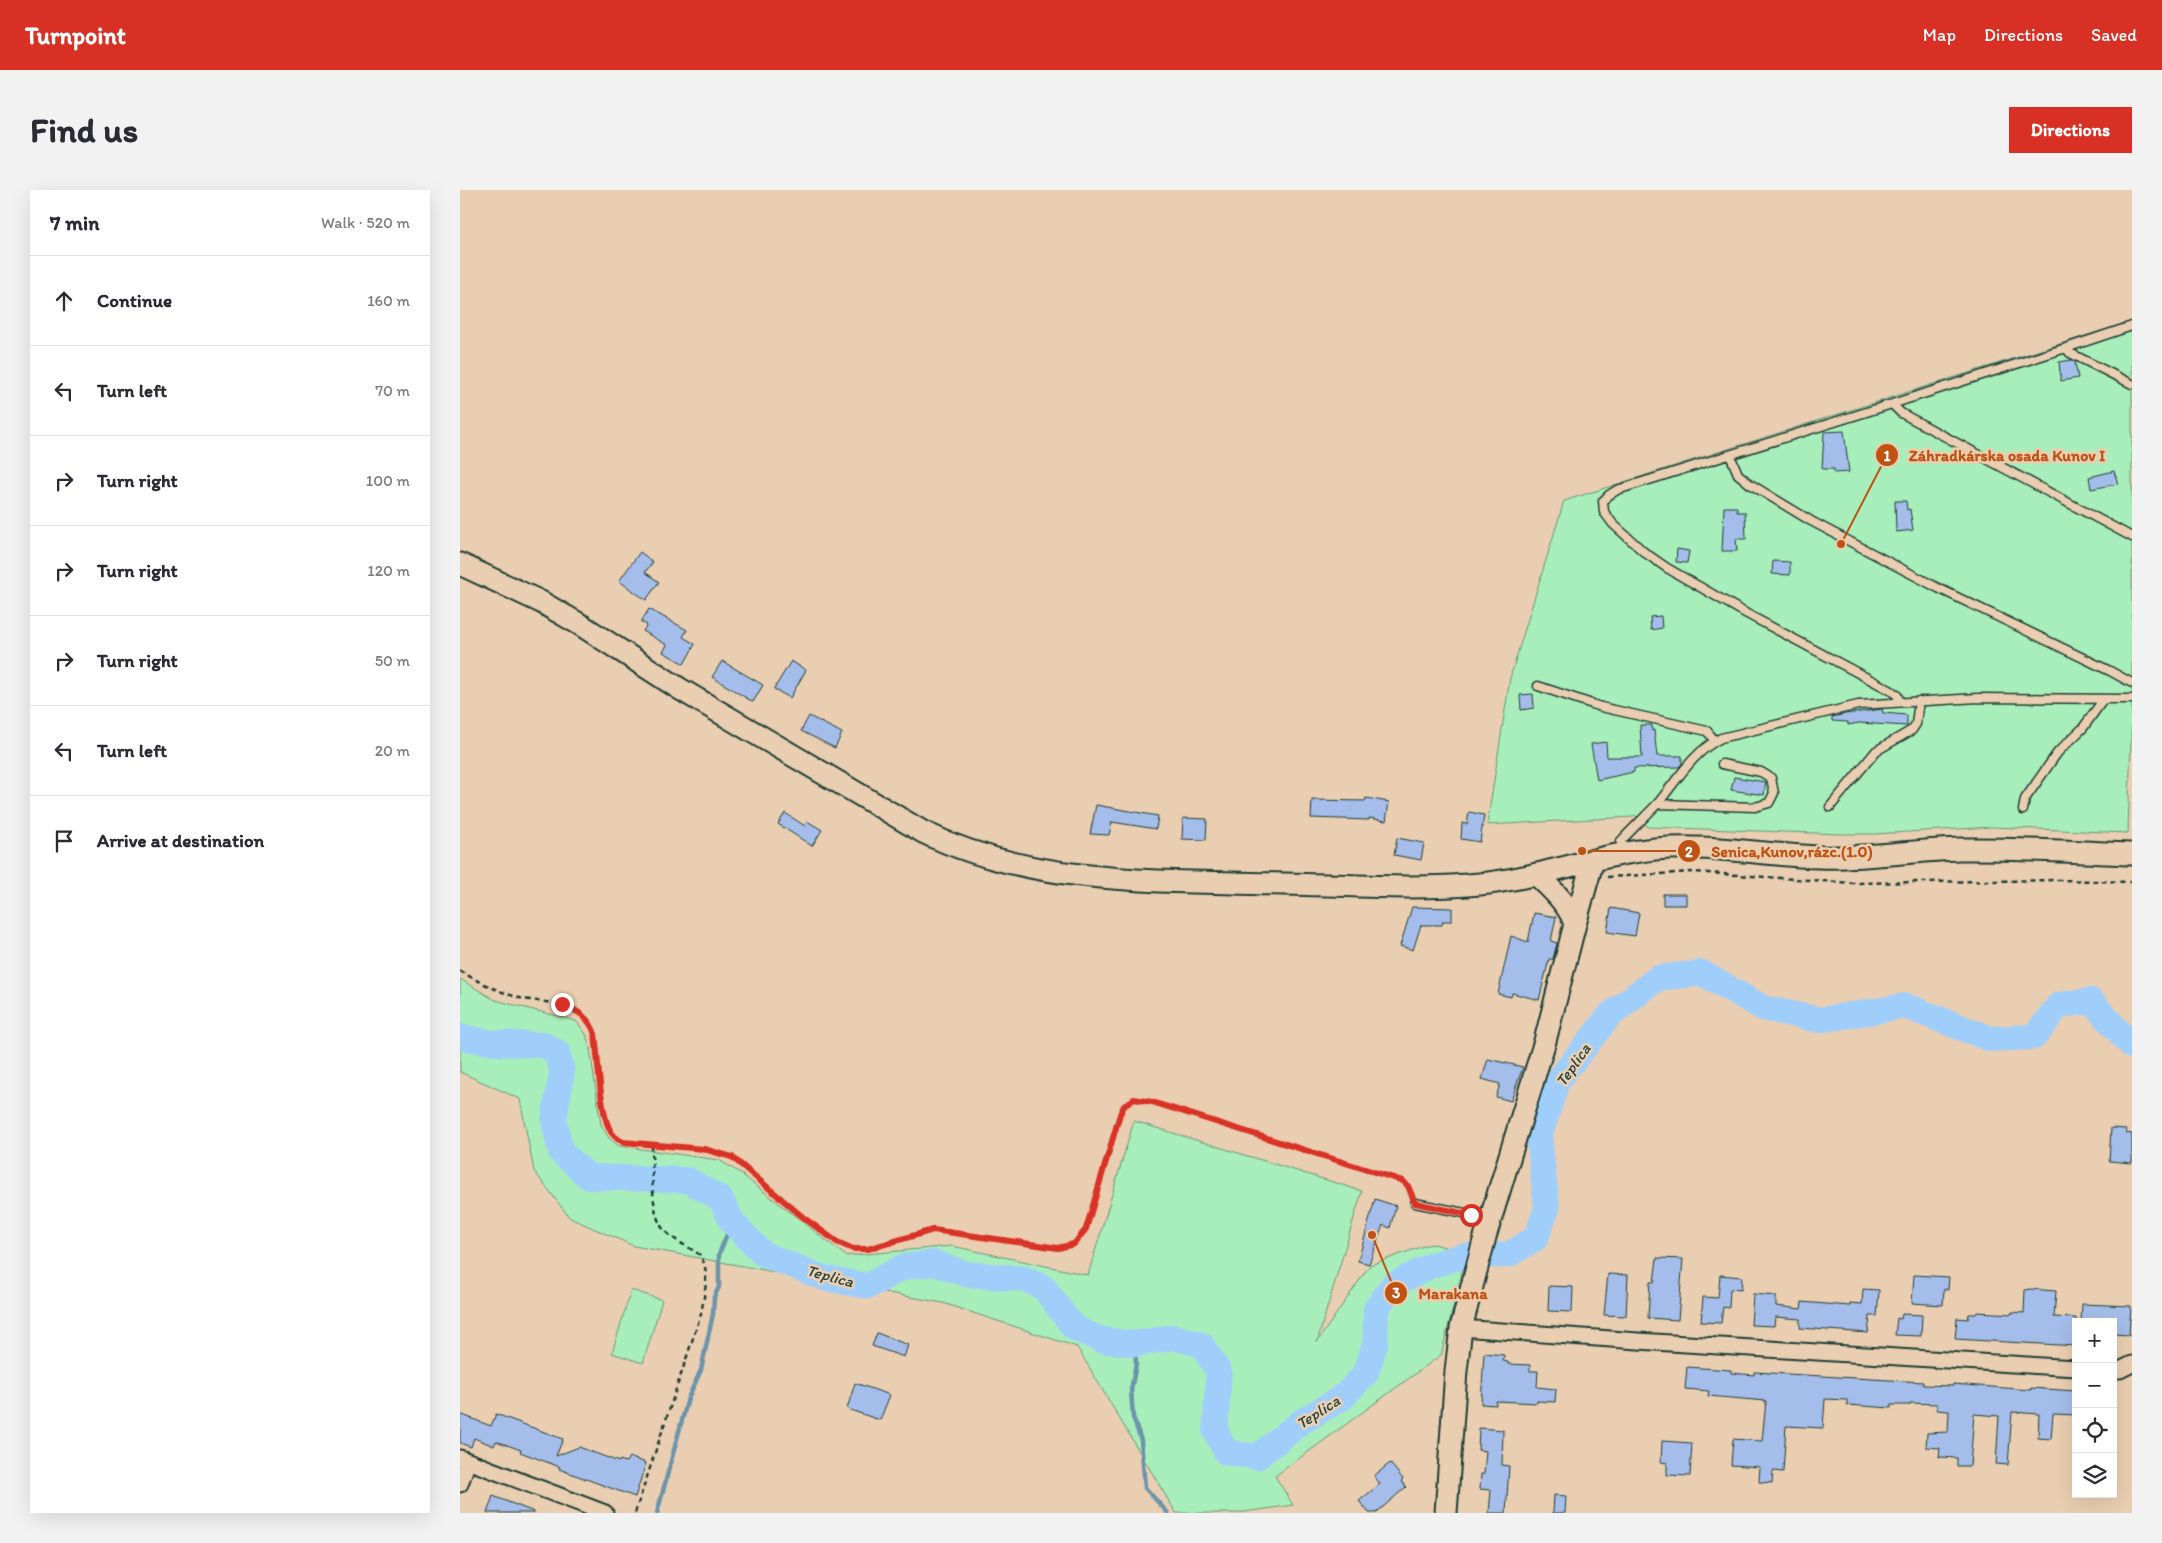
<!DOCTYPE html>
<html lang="en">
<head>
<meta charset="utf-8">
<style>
	body { margin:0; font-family:Itim,sans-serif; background:#f2f2f3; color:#2b2b33 }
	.controls { position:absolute; right:15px; bottom:15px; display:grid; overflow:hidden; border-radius:0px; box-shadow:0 5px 20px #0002 }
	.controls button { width:45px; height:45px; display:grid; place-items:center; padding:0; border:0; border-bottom:1px solid #e1e1e2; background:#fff; color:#2b2b33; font:25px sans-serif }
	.stop { position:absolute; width:15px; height:15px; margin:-11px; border:4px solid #d93025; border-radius:50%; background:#fff }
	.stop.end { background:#d93025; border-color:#fff; box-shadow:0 1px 5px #0008 }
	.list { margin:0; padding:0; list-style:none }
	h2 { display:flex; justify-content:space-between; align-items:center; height:65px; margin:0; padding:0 20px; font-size:21px }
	h2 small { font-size:16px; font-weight:400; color:#7c7c81 }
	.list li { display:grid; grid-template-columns:32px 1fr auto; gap:15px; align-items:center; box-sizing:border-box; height:90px; padding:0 20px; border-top:1px solid #e1e1e2 }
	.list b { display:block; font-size:19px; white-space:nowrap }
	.list em { font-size:16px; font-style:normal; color:#7c7c81 }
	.icon { flex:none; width:28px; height:28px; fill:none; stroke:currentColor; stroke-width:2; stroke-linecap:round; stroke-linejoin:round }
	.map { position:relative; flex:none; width:1672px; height:1323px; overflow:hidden; border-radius:0px }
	header { display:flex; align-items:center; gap:30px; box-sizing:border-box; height:70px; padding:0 25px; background:#d93025; color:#fff }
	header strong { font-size:24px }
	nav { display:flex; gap:28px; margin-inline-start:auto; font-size:18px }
	.intro { display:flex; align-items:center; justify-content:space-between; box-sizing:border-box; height:120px; padding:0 30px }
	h1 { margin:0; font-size:35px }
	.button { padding:12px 22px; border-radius:0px; background:#d93025; color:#fff; font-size:18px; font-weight:700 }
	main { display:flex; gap:30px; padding:0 30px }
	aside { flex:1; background:#fff; border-radius:0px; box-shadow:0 5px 20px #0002 }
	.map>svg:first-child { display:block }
</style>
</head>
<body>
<header>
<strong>Turnpoint</strong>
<nav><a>Map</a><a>Directions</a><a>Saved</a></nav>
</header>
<div class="intro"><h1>Find us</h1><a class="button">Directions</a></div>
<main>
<aside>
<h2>7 min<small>Walk · 520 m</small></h2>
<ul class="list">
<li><svg class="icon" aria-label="ahead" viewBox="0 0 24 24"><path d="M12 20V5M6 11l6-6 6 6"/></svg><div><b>Continue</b></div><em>160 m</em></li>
<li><svg class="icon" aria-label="left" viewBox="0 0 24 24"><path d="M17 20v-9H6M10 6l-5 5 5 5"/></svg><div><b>Turn left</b></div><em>70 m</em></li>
<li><svg class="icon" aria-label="right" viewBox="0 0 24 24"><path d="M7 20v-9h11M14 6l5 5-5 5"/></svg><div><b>Turn right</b></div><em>100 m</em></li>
<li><svg class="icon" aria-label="right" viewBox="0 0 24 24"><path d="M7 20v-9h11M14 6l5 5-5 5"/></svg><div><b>Turn right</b></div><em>120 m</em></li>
<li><svg class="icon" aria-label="right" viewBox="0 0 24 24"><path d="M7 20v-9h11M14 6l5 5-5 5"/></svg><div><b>Turn right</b></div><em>50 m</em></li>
<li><svg class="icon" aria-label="left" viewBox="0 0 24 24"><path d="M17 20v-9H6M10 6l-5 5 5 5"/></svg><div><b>Turn left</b></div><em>20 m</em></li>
<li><svg class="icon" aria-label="arrive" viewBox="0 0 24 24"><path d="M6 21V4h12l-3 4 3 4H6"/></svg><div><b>Arrive at destination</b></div></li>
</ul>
</aside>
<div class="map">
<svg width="1672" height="1323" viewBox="0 0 1672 1323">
	<rect width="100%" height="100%" fill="#eaceb1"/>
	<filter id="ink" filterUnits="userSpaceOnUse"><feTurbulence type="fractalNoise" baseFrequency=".02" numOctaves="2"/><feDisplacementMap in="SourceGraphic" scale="10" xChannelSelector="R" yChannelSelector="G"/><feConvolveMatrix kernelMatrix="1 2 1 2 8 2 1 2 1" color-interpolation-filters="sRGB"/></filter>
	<g filter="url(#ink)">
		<path fill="#a8eeba" stroke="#649677" d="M1672 131V517L1668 643 1532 637 1414 644H1381L1188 637 1175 625 1171 627 1027 635 1050 488 1104 311Z
			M0 789 35 810 116 831 126 844 130 859 141 935 149 948 159 956 259 970 280 983 386 1066 492 1056 628 1085 674 931 902 1001 857 1152 910 1075 966 1055 975 1054 1002 1063 1005 1070 981 1165 815 1286 833 1315 777 1323H716L617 1157 483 1113 174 1056 110 1028 74 981 60 909 0 882Z
			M171 1100 202 1110 183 1173 152 1163Z"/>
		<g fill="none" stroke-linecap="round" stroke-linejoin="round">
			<path stroke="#6c94ab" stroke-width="4.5" d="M675 1154 676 1174 671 1200 673 1227 681 1250 685 1298 708 1323
				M197 1323 228 1208 241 1180 253 1124 254 1107 259 1097V1064L272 1032"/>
			<path stroke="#a0cefb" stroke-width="26" d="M0 847 34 853 84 855 97 862 102 882 94 930 101 962 129 987 228 990 261 1009 272 1032 303 1064 364 1088 408 1096 443 1077 474 1073 506 1084 565 1089 584 1098 614 1138 642 1150 675 1154 714 1147 742 1155 759 1182 755 1240 766 1262 797 1267 841 1232 883 1207 906 1183 915 1154 916 1119 933 1095 972 1075 1003 1066 1048 1065 1076 1048 1087 1018 1079 947 1097 892 1150 825 1198 788 1242 783 1303 818 1360 830 1445 816 1531 849 1574 847 1599 815 1631 811 1672 856"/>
		</g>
		<path fill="#a4bdea" stroke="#1f3d34" d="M1612 170 1615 172 1618 188 1601 191 1599 172Z
			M1384 241 1389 282 1374 283V279H1362L1364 242Z
			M1654 281 1658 294 1631 299 1629 287Z
			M1435 311H1446L1447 320 1450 319 1453 340 1436 342Z
			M1264 317H1277V322H1285L1286 349H1276L1277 361H1262Z
			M1217 359 1229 361 1227 373 1216 372Z
			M180 362 193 372 185 382 199 392 186 410 159 391Z
			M1313 371 1330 372V385L1312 384Z
			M189 419 227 440 223 447 235 454 224 474 203 462 207 455 183 441 187 435 181 432Z
			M1201 426 1202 438 1191 440 1190 427Z
			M262 471 303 495 293 512 252 487Z
			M331 471 346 480 330 508 314 499Z
			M1073 504 1074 518 1061 520 1060 505Z
			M1422 519 1423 523 1447 525V536L1399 533 1388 535V532L1372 531V527L1385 524Z
			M349 526 382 543 375 558 341 541Z
			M1180 535H1192V541L1194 540 1197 566H1222V573L1219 577 1174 578V582L1137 590 1131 554 1146 552 1147 567H1182Z
			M1274 587 1306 592 1304 605 1271 600Z
			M906 608 929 612 926 631 909 628V630L851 628 852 610 905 611Z
			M636 615 698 626 696 639 652 632 649 645 630 644Z
			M1009 622 1024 625 1020 652 1001 649 1002 633 1007 634Z
			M325 623 345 636 347 631 362 640 352 656 318 634Z
			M723 628 747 629 746 650 722 649Z
			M937 648 964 653 961 670 934 665Z
			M1203 704H1226V715H1203Z
			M952 717 992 718V731H983L982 735H961L953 760 940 756Z
			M1151 718 1179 723 1175 746 1147 742Z
			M1074 723 1096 727 1091 751 1097 753 1093 769H1089L1079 810 1052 803 1051 807 1038 804 1051 746 1068 752Z
			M1028 869 1063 877 1051 911 1036 907 1040 894 1022 889Z
			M1651 938 1667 939 1666 943 1672 944V973L1649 971Z
			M915 1009 936 1016 930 1038 923 1035 909 1074 898 1071Z
			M1197 1068 1223 1069 1218 1130 1188 1128 1190 1092H1194Z
			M1148 1084 1168 1085 1166 1126 1144 1125Z
			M1260 1085 1282 1087 1281 1100 1270 1099 1269 1118 1263 1117 1261 1133 1241 1132 1243 1107 1258 1108Z
			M1454 1085 1489 1087 1488 1100 1484 1099 1483 1115 1452 1113Z
			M1089 1096 1113 1097 1112 1122 1088 1121Z
			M1403 1099 1419 1100 1417 1126H1410L1408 1143 1340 1138V1129L1315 1127 1314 1136 1291 1135 1293 1104 1316 1106V1116L1341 1119 1342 1112 1390 1116V1113L1402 1114Z
			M1570 1099 1596 1101 1594 1127 1616 1128V1156L1495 1149 1497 1128 1508 1129 1509 1124H1516L1517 1122 1552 1124V1122L1564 1123 1565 1100Z
			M1622 1114 1671 1116 1669 1145 1653 1144V1132H1621Z
			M1442 1124 1462 1125 1461 1146 1435 1145 1437 1128 1441 1129Z
			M417 1143 448 1155 444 1167 412 1156Z
			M1024 1163 1044 1165 1043 1171 1048 1172V1174L1070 1175V1181H1078L1077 1197 1096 1199 1095 1212 1077 1211V1213L1036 1211V1215L1021 1214Z
			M1227 1177 1271 1180V1183L1294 1185V1182L1463 1192V1195L1493 1196V1194L1571 1200V1198L1616 1201V1225L1593 1224 1591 1249 1578 1248 1579 1224 1552 1222 1548 1275 1536 1274 1539 1226 1514 1224 1510 1276H1497V1268L1479 1267 1480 1258 1466 1257 1467 1243 1488 1242 1489 1221 1477 1220V1214L1450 1213V1215H1431V1218L1387 1215V1210L1365 1209 1363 1238 1326 1236 1323 1282 1313 1281 1312 1293 1299 1292 1300 1277 1271 1275 1273 1249 1302 1251 1306 1211 1248 1206 1249 1201 1225 1199Z
			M395 1193 430 1205 420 1230 387 1219Z
			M0 1224 31 1236 36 1224 103 1249 96 1266 119 1257 159 1272 160 1270 166 1272 169 1267 186 1273 175 1307 99 1279 100 1277 60 1262 61 1260 36 1251 34 1256 14 1248 11 1257 0 1253Z
			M1019 1238 1043 1240 1042 1275 1049 1276 1046 1323H1029L1031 1300 1020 1299 1021 1284H1024L1026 1261 1018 1260Z
			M1202 1251 1232 1253 1230 1286 1207 1285V1273L1201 1272Z
			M930 1273 943 1289 941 1291 946 1297 916 1323H909L899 1311 920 1294 914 1286Z
			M1094 1305 1106 1306 1105 1323H1093Z
			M33 1306 74 1322V1323H27Z"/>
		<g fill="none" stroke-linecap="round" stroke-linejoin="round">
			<g stroke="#1f3d34" stroke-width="11">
				<path id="lane" d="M1606 158 1672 136
					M1432 214 1606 158 1610 163 1672 194
					M1270 265 1278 284 1290 294 1351 331 1478 398 1650 481 1672 493
					M1078 496 1141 517 1247 541 1255 551
					M1440 512 1437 505 1430 500 1287 424 1207 378 1184 362 1153 334 1144 322 1143 311 1149 305 1157 300 1432 214 1441 223 1672 347
					M1197 614 1295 617 1309 613 1314 603 1311 588 1301 582 1262 574
					M1370 617 1416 561 1452 540 1456 534 1459 511
					M1563 620 1565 609 1598 562 1623 538 1643 510
					M1162 661 1161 651C1173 638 1187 625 1199 612 1217 590 1235 560 1261 548L1398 515 1518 508 1672 509
					M955 1013 1029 1028"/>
			</g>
			<g stroke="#1f3d34" stroke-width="19">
				<path id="street" d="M1001 1138 1178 1151 1616 1178
					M1653 1180H1660L1672 1174
					M0 1268 8 1271 0 1294
					M8 1271 145 1323"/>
			</g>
			<g stroke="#1f3d34" stroke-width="25">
				<path id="secondary" d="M0 374 81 412 121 435 220 499 463 642C574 696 704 691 824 694 889 695 955 700 1020 694 1080 688 1136 665 1195 659 1250 654 1304 665 1360 667 1407 669 1454 660 1500 659 1558 658 1615 662 1672 664
					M1076 684C1091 699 1109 714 1115 734
					M986 1323 996 1181 1001 1138 1025 1047 1085 851 1115 734 1133 670"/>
			</g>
			<path stroke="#1f3d34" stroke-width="2.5" stroke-dasharray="5 4" stroke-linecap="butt" d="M1147 687 1234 682 1393 693 1601 690 1672 692
				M0 781C19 792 39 802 60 808 90 815 123 809 135 844 138 867 140 920 149 938 152 945 156 948 163 952L244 959 272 967 344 1028 377 1052 393 1059H408L473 1039 598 1058 614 1054 626 1039 660 924 663 916 674 909 692 912 943 991 948 996 951 1004
				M175 1323 241 1124C244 1105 251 1082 240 1065 229 1057 215 1051 205 1041 189 1026 193 976 192 954"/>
			<use href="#lane" stroke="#eaceb1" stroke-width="8"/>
			<use href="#street" stroke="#eaceb1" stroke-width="15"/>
			<use href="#secondary" stroke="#eaceb1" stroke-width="21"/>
		</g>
	</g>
	<g fill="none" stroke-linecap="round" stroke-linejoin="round" filter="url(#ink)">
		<path stroke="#d93025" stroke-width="6" d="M102 814C118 821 129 827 135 844 138 867 140 919 149 938 152 945 156 948 163 952L244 959 272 967 344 1028 377 1052 393 1059H408L473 1040 598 1058 614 1054 626 1039 660 924 664 916 674 909 692 912 943 991 948 996 955 1013 1011 1025"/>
	</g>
	<g text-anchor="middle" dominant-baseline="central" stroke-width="5" stroke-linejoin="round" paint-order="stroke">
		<g font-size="16" font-style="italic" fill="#25443e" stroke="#eaceb1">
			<text transform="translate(1113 875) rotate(-55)">Teplica</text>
			<text transform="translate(370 1086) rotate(15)">Teplica</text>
			<text transform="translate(858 1222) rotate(-33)">Teplica</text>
		</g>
	</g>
	<path fill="none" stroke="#c05314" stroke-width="2" d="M1381 354L1427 265M1122 661L1229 661M912 1045L936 1103"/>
	<g fill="#c05314" stroke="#eaceb1" stroke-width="2">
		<circle cx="1381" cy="354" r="5"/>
		<circle cx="1122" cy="661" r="5"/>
		<circle cx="912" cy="1045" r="5"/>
		<circle cx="1427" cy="265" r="12"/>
		<circle cx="1229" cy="661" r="12"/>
		<circle cx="936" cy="1103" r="12"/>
	</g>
	<g font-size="15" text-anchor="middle" font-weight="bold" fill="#fff">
		<text x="1427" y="271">1</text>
		<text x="1229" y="667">2</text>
		<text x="936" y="1108">3</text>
	</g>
	<g font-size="16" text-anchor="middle" font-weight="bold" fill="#c05314" stroke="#eaceb1" stroke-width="5" stroke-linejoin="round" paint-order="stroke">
		<text x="1547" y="271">Záhradkárska osada Kunov I</text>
		<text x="1332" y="667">Senica,Kunov,rázc.(1.0)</text>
		<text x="993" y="1109">Marakana</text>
	</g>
</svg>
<div class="controls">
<button>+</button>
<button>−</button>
<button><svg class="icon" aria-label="locate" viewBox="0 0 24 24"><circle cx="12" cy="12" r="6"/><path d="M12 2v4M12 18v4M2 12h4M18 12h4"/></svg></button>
<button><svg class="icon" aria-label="layers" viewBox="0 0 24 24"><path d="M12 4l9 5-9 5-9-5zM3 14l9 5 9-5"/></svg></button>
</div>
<div class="stop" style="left:1011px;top:1025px"></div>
<div class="stop end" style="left:102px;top:814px"></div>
</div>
</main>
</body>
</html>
